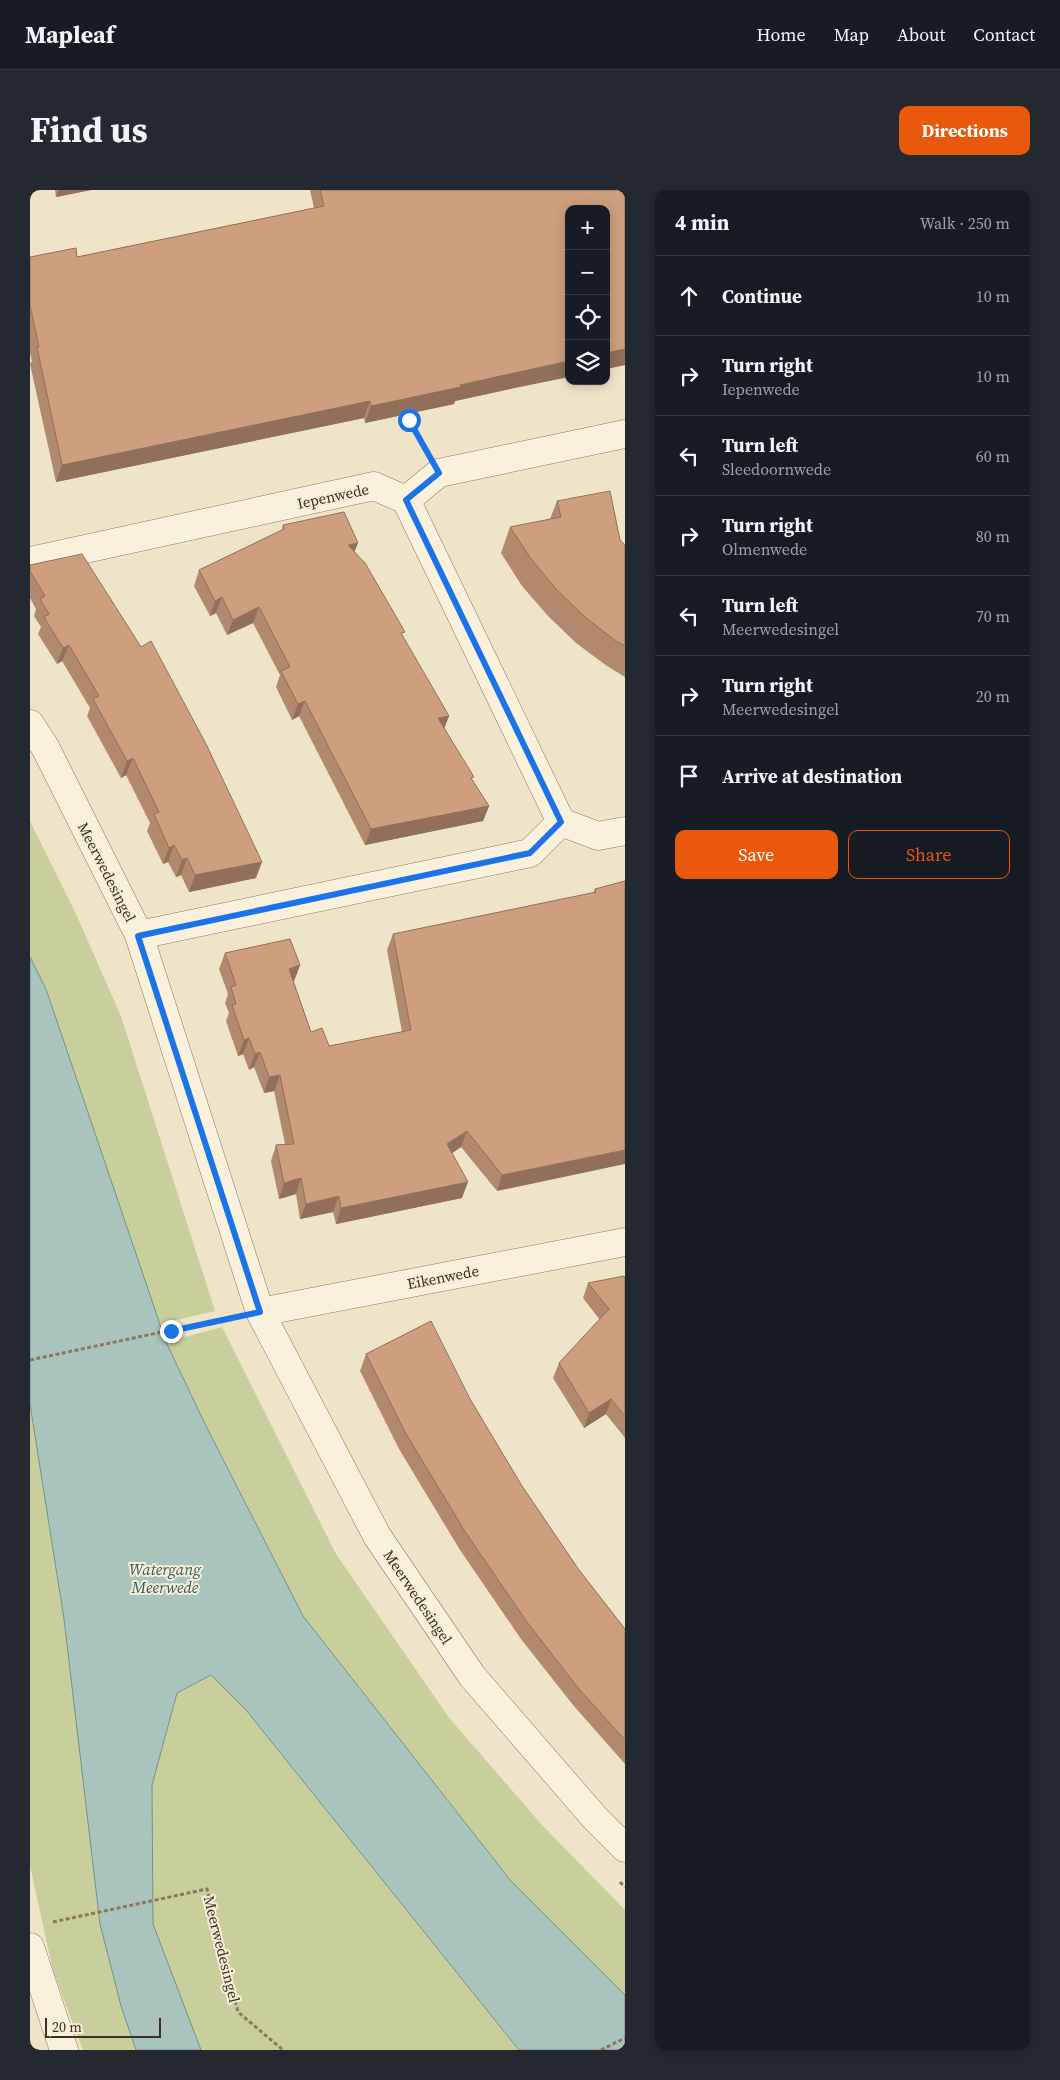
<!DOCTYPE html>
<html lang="en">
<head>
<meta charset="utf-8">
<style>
	body { margin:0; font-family:"Source Serif 4",serif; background:#242831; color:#f1f3f6 }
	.controls { position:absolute; right:15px; top:15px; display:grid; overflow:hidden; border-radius:10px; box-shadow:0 2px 12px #0003 }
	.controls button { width:45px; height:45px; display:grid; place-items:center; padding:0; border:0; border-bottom:1px solid #363941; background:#171b24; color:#f1f3f6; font:25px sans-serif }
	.scale { position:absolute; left:15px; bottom:12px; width:116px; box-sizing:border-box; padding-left:5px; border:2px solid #3d2e20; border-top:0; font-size:14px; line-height:18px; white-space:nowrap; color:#3d2e20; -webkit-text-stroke:4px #f7eed8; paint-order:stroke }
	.stop { position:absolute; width:15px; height:15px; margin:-11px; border:4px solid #1a73e8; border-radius:50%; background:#fff }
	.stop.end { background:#1a73e8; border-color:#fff; box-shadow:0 1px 5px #0008 }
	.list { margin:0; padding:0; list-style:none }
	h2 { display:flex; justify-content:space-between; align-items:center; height:65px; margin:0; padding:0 20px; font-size:21px }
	h2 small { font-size:16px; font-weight:400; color:#9ea1a6 }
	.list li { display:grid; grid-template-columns:32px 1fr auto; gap:15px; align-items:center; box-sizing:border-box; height:80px; padding:0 20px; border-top:1px solid #363941 }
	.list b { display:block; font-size:19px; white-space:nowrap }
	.list p { margin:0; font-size:16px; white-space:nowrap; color:#9ea1a6 }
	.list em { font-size:16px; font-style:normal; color:#9ea1a6 }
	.actions { display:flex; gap:10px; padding:15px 20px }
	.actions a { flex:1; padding:11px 0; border:1px solid #ea580c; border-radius:10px; text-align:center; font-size:18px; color:#ea580c }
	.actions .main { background:#ea580c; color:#fff }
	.icon { flex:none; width:28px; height:28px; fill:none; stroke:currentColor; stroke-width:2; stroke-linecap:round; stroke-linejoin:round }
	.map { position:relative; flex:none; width:595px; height:1860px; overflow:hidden; border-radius:10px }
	header { display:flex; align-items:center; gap:30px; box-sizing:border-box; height:70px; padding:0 25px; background:#171b24; border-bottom:1px solid #363941 }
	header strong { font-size:24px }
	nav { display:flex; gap:28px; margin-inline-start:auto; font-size:18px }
	.intro { display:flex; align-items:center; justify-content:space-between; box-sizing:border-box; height:120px; padding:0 30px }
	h1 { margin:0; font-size:35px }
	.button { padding:12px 22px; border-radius:10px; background:#ea580c; color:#fff; font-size:18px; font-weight:700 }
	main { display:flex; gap:30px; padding:0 30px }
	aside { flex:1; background:#171b24; border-radius:10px; box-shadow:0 2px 12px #0003 }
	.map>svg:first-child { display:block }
</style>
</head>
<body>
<header>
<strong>Mapleaf</strong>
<nav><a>Home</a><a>Map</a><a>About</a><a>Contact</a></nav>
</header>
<div class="intro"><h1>Find us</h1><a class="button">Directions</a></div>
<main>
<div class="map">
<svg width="595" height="1860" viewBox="0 0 595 1860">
	<rect width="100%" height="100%" fill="#f0e4c8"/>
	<path fill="#c9cf9b" d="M0 631 45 722 91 826 185 1121 129 1134 16 799 0 767Z
		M192 1137 306 1364 420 1529 513 1636 595 1720V1805L481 1691 273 1426 175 1234 136 1152Z
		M0 1214 34 1429 70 1734 91 1816 106 1860H53L23 1781 0 1676Z
		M181 1485 216 1520 489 1860H171L123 1734 122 1595 147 1503Z"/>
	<path fill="#a9c4bc" stroke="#6f938a" d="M0 767 16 799 136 1152 175 1234 273 1426 481 1691 595 1805V1860H489L216 1520 181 1485 147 1503 122 1595 123 1734 171 1860H106L91 1816 70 1734 34 1429 0 1214Z"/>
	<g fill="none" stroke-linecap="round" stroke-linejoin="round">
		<g stroke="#8d765c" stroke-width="29">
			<path id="minor" d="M376 310 531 632
				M376 310 409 283 595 244
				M0 371 344 296 376 310
				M0 534 15 557 109 745 230 1122 347 1346 442 1486 565 1628 595 1658
				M531 632 568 646 595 641
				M109 745 500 663 531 632
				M230 1122 595 1052
				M0 1757 34 1860"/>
		</g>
		<path stroke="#8d765c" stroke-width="3" stroke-dasharray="4 2.5" stroke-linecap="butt" d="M377 221 379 230 392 253
			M0 1170 198 1128
			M590 1692 595 1697
			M23 1732 177 1699 208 1822 253 1860
			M571 1860 595 1848"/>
		<use href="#minor" stroke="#faf1dc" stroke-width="28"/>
	</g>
	<path fill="#b2896c" d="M25 0H61L26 7Z
		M280 0H595V175L576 179V19L480 199 425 211 424 214 335 233 334 228 26 292 0 174 2 171 0 163V67H47L284 18Z
		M527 311 590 350 595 355V487L577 476 546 453 518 426 492 396 471 363 480 337 520 329Z
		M253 335 325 362 373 447 414 538 443 591 459 616 453 631 335 655 269 526 262 530 246 497 250 485 223 433 197 445 186 423 180 426 164 396 169 380 252 340Z
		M0 375 226 688 159 702 151 685 146 687 138 672 133 674 117 641 120 633 96 585 91 588 57 526 60 518 32 471 27 474 8 444 11 437 4 426 6 419 0 408Z
		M595 691 467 1001 431 957 422 963 432 1008 306 1034 303 1022 270 1029 266 1004 249 1009 241 971 246 955 255 954 244 901 234 903 224 877 219 880 213 864 208 866 196 831 199 823 195 813 198 804 189 779 195 763 270 775 264 791H263L281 842 299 856 372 842 357 760 363 744 563 703 565 699Z
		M595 1087V1248L576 1224 554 1238 523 1188 529 1173 570 1130 553 1108 558 1093Z
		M336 1164 440 1209 492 1296 549 1380 595 1439V1574L543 1515 491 1449 430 1360 369 1259 330 1181Z"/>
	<path fill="#916f58" d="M29 0H61L26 7Z
		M595 159V175L576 179V163Z
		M539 171V187L480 199 425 211 424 214 335 233 341 216 487 182Z
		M340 211 334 228 26 292 32 275Z
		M328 353 322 368 318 355Z
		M192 407 186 423 180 426 185 411Z
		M229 417 223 433 197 445 203 430Z
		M39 455 32 471 27 474 33 458Z
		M275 511 269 526 262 530 268 514Z
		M419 526 413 542 408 528Z
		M103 568 96 585 91 588 97 571Z
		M459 616 453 631 335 655 341 639Z
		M144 655 138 672 133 674 139 658Z
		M157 668 151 685 146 687 152 670Z
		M232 672 226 688 159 702 165 685Z
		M270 775 264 791 253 795 259 779Z
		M219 848 213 864 208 866 214 850Z
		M230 862 224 877 219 880 225 864Z
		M250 885 244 901 234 903 239 887Z
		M437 941 431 957 412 970 417 954Z
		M595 960V974L467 1001 472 985Z
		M271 988 266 1004 249 1009 254 993Z
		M438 992 432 1008 306 1034 311 1018Z
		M309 1006 303 1022 270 1029 276 1014Z
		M581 1209 576 1224 554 1238 559 1223Z"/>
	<path fill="#cf9f7d" stroke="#916f58" d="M290 0H595V159L576 163V19H539V171L430 195 431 197 341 216 340 211 32 275 7 157H9L0 115V67L46 58 47 67 294 16Z
		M580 301 590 350 595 355V456L586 451 555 427 527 400 502 370 480 337 531 327 527 311Z
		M314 322 328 353 318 355 335 373 375 442 371 443 419 526 408 528 444 587 441 588 459 616 341 639 275 511 268 514 251 481 260 477 229 417 203 430 192 407 185 411 169 380 254 339 253 335Z
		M52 364 111 457 121 451 176 554 232 672 165 685 157 668 152 670 144 655 139 658 124 624 129 622 103 568 97 571 63 509 69 506 39 455 33 458 14 427 19 424 10 409 15 406 0 381V375Z
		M595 691V960L472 985 437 941 417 954 438 992 311 1018 309 1006 276 1014 271 988 254 993 246 955 264 954 250 885 239 887 230 862 225 864 219 848 214 850 202 815 206 814 201 797 206 795 195 763 260 749 270 775 259 779 281 842 292 838 299 856 381 840 363 744 566 702 565 699Z
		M594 1086 595 1087V1226L581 1209 559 1223 529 1173 579 1119 558 1093Z
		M401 1131 440 1209 492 1296 549 1380 595 1439V1550L549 1499 497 1432 436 1343 375 1242 336 1164Z"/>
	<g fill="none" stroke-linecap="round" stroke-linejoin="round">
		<path stroke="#1a73e8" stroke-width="6" d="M141 1141 230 1122 108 746 500 663 531 632 376 310 409 283 379 230"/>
	</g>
	<g text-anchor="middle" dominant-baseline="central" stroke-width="4" stroke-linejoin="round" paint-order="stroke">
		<g font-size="15" fill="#3d2e20" stroke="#f7eed8">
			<text transform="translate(303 306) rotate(-12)">Iepenwede</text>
			<text transform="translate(77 682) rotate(63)">Meerwedesingel</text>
			<text transform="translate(413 1087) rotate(-11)">Eikenwede</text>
			<text transform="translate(388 1407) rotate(56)">Meerwedesingel</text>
			<text transform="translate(192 1759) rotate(76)">Meerwedesingel</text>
		</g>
		<g font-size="16" font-style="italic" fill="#2f5d5a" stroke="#f7eed8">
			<text x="135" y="1379">Watergang<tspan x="135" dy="18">Meerwede</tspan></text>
		</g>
	</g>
</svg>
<div class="controls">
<button>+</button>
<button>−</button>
<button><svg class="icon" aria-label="locate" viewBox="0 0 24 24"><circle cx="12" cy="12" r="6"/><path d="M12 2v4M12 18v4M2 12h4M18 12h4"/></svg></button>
<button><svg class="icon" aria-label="layers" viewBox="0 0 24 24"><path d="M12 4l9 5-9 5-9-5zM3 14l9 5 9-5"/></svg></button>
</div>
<div class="scale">20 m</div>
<div class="stop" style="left:379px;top:230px"></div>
<div class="stop end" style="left:141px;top:1141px"></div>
</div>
<aside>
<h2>4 min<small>Walk · 250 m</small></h2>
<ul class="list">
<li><svg class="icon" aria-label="ahead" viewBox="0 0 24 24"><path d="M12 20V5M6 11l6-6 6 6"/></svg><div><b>Continue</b></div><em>10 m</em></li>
<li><svg class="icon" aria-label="right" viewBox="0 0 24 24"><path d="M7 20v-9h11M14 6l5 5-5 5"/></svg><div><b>Turn right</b><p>Iepenwede</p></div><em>10 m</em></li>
<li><svg class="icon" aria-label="left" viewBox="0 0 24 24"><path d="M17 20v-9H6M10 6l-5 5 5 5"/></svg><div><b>Turn left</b><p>Sleedoornwede</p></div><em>60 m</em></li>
<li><svg class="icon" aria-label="right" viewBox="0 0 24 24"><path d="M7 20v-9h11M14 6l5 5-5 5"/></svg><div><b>Turn right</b><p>Olmenwede</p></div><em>80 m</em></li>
<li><svg class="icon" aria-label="left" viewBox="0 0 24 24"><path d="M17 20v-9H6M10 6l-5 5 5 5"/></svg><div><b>Turn left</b><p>Meerwedesingel</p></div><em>70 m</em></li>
<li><svg class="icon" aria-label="right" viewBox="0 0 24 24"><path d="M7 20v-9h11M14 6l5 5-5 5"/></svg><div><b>Turn right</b><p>Meerwedesingel</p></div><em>20 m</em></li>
<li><svg class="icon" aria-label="arrive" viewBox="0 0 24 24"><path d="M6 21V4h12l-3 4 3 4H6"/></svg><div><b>Arrive at destination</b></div></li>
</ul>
<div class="actions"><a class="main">Save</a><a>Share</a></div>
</aside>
</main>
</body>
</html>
